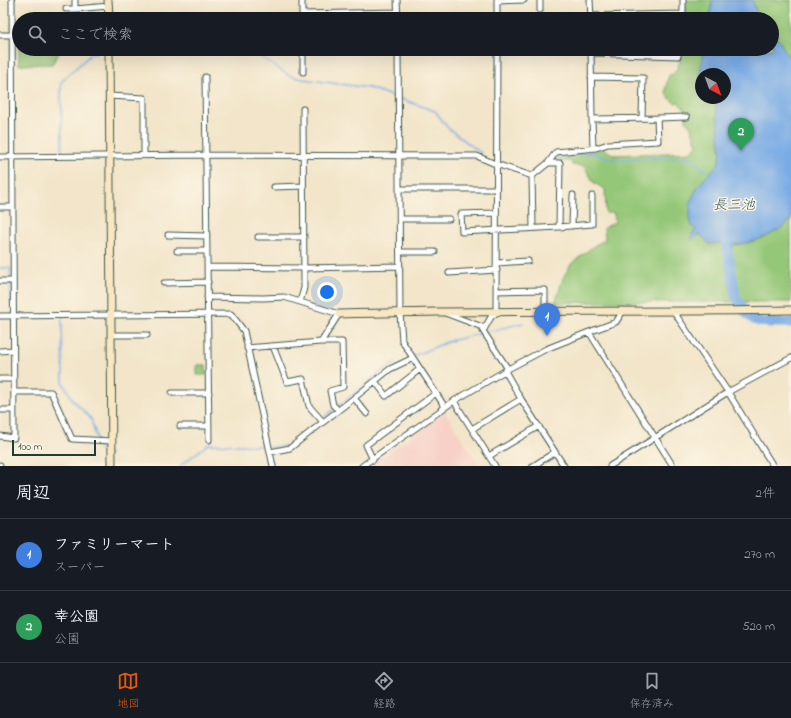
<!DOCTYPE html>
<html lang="ja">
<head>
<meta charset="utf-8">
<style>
	body { margin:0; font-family:"Indie Flower","Klee One",sans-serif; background:#242831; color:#f1f3f6 }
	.compass { position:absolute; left:695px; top:68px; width:36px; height:36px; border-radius:50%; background:#171b24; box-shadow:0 4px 16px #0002; rotate:139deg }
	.scale { position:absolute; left:12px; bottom:10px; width:84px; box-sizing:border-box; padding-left:4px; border:2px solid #1f3d34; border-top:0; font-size:11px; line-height:14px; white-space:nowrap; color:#1f3d34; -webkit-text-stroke:3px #fcf5e5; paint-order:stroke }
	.you { position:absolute; left:327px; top:292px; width:14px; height:14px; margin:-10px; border:3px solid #fff; border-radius:50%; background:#1a73e8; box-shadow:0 0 0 6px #1a73e833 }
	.badge { display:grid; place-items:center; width:26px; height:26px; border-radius:50%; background:#ea580c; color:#fff; font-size:13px; font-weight:700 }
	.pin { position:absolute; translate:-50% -33px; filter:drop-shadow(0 1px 2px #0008) }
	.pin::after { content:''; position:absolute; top:21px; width:14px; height:12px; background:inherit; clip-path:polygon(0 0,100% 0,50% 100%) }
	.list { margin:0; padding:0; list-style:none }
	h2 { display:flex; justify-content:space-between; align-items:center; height:52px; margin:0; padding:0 16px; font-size:17px }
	h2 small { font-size:13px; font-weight:400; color:#9ea1a6 }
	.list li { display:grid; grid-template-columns:26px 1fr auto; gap:12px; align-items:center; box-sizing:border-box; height:72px; padding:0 16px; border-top:1px solid #363941 }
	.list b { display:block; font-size:15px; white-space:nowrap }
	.list p { margin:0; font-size:13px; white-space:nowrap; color:#9ea1a6 }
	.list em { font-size:13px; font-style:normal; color:#9ea1a6 }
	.icon { flex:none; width:22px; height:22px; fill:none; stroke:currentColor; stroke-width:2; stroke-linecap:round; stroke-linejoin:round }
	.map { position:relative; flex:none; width:791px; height:466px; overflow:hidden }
	.search { position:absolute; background:#171b24; box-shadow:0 4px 16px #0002; left:12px; right:12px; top:12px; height:44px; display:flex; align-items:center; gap:10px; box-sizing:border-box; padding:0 14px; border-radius:22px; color:#9ea1a6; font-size:15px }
	.sheet { height:196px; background:#171b24 }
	nav { display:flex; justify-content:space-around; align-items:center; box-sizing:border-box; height:56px; border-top:1px solid #363941; background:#171b24; font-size:11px; color:#9ea1a6 }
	nav a { display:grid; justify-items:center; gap:2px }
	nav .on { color:#ea580c }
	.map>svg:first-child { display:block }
</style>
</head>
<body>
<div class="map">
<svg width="791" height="466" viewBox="0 0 791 466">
	<rect width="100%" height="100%" fill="#fcf5e5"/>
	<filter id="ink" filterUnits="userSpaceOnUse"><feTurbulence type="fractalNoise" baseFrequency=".025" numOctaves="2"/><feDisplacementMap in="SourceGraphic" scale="8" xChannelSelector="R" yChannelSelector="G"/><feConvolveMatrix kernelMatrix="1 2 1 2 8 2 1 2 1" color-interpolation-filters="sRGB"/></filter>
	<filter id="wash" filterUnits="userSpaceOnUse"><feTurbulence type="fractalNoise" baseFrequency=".012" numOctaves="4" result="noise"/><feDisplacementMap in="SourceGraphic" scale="16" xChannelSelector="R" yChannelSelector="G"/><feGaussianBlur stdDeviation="0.9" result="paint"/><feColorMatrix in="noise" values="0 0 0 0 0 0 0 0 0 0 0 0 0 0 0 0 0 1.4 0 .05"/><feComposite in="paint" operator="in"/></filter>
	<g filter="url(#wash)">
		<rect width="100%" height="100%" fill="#f2e5c9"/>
		<path fill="#f7d1c7" d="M445 412 479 466H369Z"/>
		<path fill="#95c778" stroke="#5a8256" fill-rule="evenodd" d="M686 0H791V302H598L555 303 563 278 571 264 595 245 605 240 604 228 615 222 614 213H606L605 189 594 183 584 166 572 165 571 161H552L557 154 595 151 602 148 614 155 691 152 697 145 691 127 686 120V111L678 102 674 103 666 94V87L669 75H672C679 69 681 58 681 49H772V19H686ZM701 74H725V98H701Z
			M18 36 19 49H62L52 64 19 65Z
			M197 365H206V375H197Z"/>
		<path fill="#79abe5" stroke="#4c748c" d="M712 0H752L757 13 761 19H708L711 10Z
			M772 30C780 40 784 50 791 61V220C775 235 755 243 733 245L732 249H724L720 243 709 244 700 234 695 237 692 240 690 238 696 229 692 226 690 219V202L698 186 718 164 721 154 716 106 709 98H725V74H701V89L700 74 704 49H772Z"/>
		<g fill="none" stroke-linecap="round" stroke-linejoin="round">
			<path stroke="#79abe5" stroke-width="1.5" d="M239 49 255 53 288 75 303 79 369 88 435 111 448 128 481 153
				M62 154 61 82 91 54 104 49
				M556 156 592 153 611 159 691 157 709 174
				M0 268H10L11 304
				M62 316 63 383 73 400 91 419 100 451 110 454
				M413 356 450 341 523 323
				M323 418 389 366 396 363
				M270 447 288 446 320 421
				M180 466 208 444 267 446"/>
			<path stroke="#79abe5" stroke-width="10" d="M727 247 736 297 746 313 753 319 761 322 791 323"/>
		</g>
	</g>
	<g filter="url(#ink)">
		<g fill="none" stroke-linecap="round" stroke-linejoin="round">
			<g stroke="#3f564a" stroke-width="7">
				<path id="street" d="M75 0V9L109 6
					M302 0V14L397 12
					M397 0 398 19
					M497 0V19
					M590 0 591 18
					M497 1 524 0
					M66 9H75
					M540 10V0
					M683 14V0
					M591 16 683 14V19
					M0 35H12
					M303 49V72
					M398 49 400 312 402 341 445 407
					M497 49 496 313 491 317 483 331 508 369
					M591 49 592 119 657 118 687 117
					M591 53 678 56 679 49
					M205 77 209 440
					M591 77 643 78 642 118
					M109 96 144 98V155
					M592 119 593 148
					M0 157 205 155 477 156 493 163 532 176 548 163 556 152 596 148 608 144 658 141 657 118
					M532 176 533 228
					M274 187 303 186
					M399 189H496
					M0 207H13
					M496 213 461 214 462 232 559 227 560 163H548
					M400 219H449
					M572 226 573 195
					M559 227 592 224V196
					M168 235 207 236
					M258 237H304
					M177 251H207
					M400 252H435
					M497 263 528 261
					M208 267 304 268 400 266
					M449 273 497 270
					M0 281H13
					M164 283 208 282
					M496 291 545 290V312
					M207 297 263 298 284 297 339 314 321 342 247 348
					M300 302 304 288 303 109
					M674 312 728 392 773 466
					M445 313 485 328
					M0 316 231 314 244 331 273 466
					M589 332 616 322 623 311
					M111 335H147
					M321 342H342L343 387 330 391 333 405 338 410
					M273 346 287 382 303 379 309 406 323 422
					M0 351 13 350
					M505 371 521 399 564 466
					M0 379H14
					M375 381 386 396 420 369
					M14 392H51L72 439 112 441
					M172 393H209
					M354 398 367 414
					M454 401 495 466
					M0 410H14
					M180 426H209
					M472 429 521 399
					M0 436 14 438 12 0
					M270 452 290 448 354 398 390 369 413 358
					M489 456 539 426
					M373 460 366 445 436 393
					M0 465V466
					M362 466 454 401 508 369 546 349 589 332 673 466
					M533 466 555 452
					M610 466 728 392 791 358"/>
			</g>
			<g stroke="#3f564a" stroke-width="9">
				<path id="secondary" d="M108 0 109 19
					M109 49 112 466
					M339 314C489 309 640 313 791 310"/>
			</g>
			<use href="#street" stroke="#fff" stroke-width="5"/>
			<use href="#secondary" stroke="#f9e7c3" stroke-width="7"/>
		</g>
	</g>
	<g text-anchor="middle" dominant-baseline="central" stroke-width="3" stroke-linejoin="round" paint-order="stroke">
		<g font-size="14" font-style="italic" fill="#365860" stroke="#fcf5e5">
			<text x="734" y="205">長三池</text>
		</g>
	</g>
</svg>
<svg class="compass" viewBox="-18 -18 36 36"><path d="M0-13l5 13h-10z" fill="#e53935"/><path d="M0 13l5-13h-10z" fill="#9ea1a6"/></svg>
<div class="scale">100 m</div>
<div class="you"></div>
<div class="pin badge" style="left:547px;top:336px;background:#3f7fe0">1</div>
<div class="pin badge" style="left:741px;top:151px;background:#2e9e5b">2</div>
<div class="search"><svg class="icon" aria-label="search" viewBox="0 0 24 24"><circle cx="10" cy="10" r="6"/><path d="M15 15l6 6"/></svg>ここで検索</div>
</div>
<section class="sheet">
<h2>周辺<small>2件</small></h2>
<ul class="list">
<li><span class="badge" style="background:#3f7fe0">1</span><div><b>ファミリーマート</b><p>スーパー</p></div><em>270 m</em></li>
<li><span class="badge" style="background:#2e9e5b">2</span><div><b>幸公園</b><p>公園</p></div><em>520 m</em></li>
</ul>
</section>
<nav>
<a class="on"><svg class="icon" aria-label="map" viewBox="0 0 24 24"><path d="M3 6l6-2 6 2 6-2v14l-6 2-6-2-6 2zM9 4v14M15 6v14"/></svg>地図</a>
<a><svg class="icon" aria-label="directions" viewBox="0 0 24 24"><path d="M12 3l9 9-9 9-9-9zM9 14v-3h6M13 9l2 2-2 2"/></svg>経路</a>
<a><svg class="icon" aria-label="saved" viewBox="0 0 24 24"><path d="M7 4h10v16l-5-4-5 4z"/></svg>保存済み</a>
</nav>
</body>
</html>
